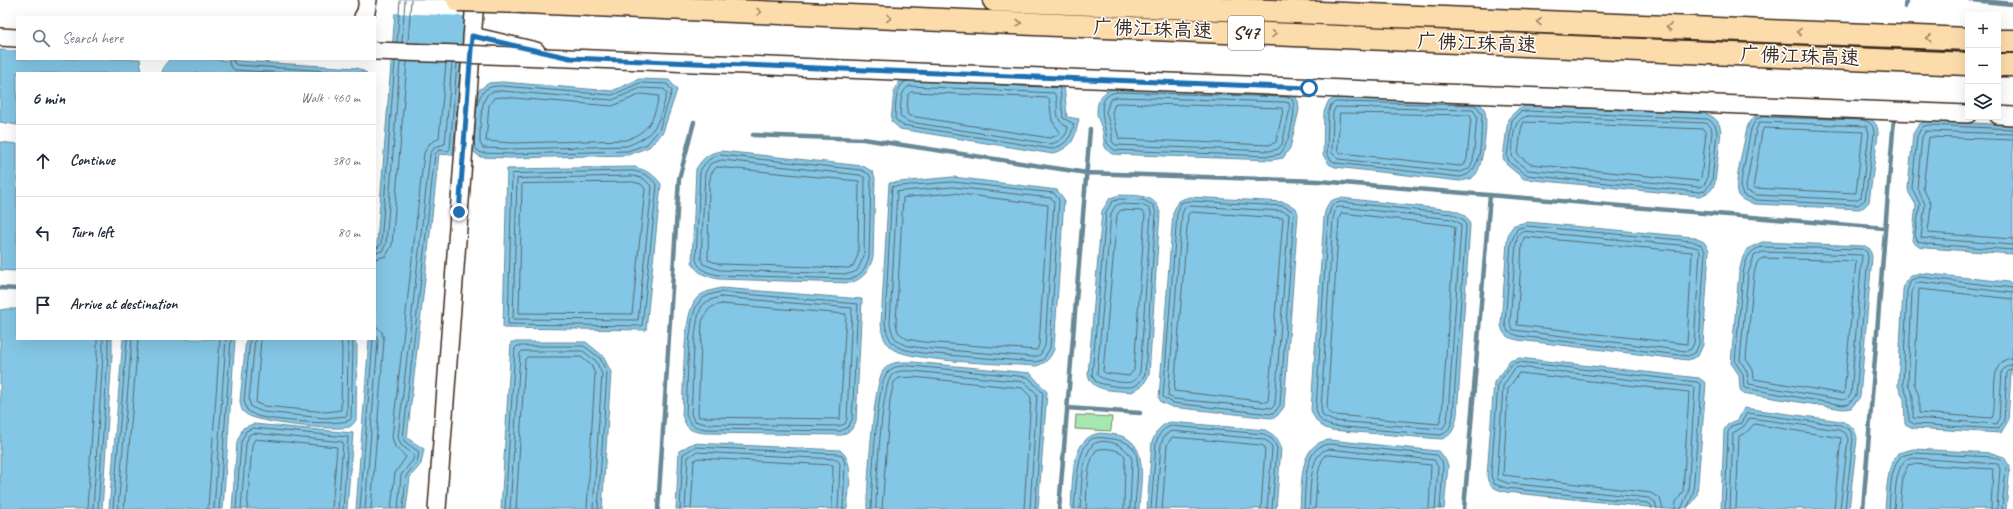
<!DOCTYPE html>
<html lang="en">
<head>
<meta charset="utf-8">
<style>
	body { margin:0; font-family:Caveat,"LXGW WenKai TC",sans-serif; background:#f2f2f3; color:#1f2937 }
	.controls { position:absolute; right:12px; top:12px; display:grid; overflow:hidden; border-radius:0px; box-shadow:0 4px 16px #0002 }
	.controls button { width:36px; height:36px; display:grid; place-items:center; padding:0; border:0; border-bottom:1px solid #e0e1e3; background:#fff; color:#1f2937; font:20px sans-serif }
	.stop { position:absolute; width:12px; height:12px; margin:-9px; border:3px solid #1f6fb2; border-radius:50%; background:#fff }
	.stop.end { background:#1f6fb2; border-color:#fff; box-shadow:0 1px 4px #0008 }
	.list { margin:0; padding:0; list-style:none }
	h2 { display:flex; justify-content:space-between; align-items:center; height:52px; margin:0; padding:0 16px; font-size:17px }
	h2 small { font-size:13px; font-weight:400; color:#747a83 }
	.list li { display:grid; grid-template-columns:26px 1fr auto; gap:12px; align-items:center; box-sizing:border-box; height:72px; padding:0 16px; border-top:1px solid #e0e1e3 }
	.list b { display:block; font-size:15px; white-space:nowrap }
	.list em { font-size:13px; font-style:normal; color:#747a83 }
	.icon { flex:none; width:22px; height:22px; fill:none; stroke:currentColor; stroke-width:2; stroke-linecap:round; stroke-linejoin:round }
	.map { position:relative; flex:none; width:2013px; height:509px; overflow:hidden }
	.search { position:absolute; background:#fff; box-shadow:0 4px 16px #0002; left:16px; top:16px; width:360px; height:44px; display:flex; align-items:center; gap:10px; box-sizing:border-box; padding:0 14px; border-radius:0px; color:#747a83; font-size:15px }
	.panel { position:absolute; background:#fff; box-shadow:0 4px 16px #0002; left:16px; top:72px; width:360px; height:268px; border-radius:0px }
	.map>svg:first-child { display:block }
</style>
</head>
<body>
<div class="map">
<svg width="2013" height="509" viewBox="0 0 2013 509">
	<rect width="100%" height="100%" fill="#fff"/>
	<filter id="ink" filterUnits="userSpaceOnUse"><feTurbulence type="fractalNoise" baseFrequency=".025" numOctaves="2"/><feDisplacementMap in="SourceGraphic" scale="8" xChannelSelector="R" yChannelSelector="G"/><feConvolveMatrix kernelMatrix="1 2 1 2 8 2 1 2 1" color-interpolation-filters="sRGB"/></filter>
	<g filter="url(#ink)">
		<path fill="#a7e7b0" stroke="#718867" d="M1076 415 1112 417 1111 431 1075 429Z"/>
		<path fill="#84c6e5" stroke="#678895" d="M396 0H466L453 155 439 154 407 438 424 449 421 464 410 477 406 509H356L369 339H375V268Z
			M0 50 17 51V59H140L142 73H17V125L0 122Z
			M170 59H205L357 68 367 73H162L163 67Z
			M902 78 1064 84 1067 117 1079 119C1074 141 1074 145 1053 154L900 129 891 121 894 91Z
			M639 79 669 80 677 90 663 132 649 147 628 155 511 158 480 157 473 151 470 144 474 100 480 89 489 83 502 82 612 91Z
			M1116 88 1287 93 1295 96 1298 101 1299 110 1290 148 1283 158 1271 160 1112 154C1102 147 1105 144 1103 133 1102 126 1097 119 1097 112 1097 98 1104 90 1116 88Z
			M1335 98 1471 100C1476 102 1482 104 1484 109 1489 118 1483 165 1476 174 1472 179 1467 180 1460 181L1335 167 1329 164 1323 155 1324 112 1328 102Z
			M1527 106 1703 113C1714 116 1719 120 1721 131L1715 183C1712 191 1708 194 1699 196L1524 179 1507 165 1503 158 1508 119 1519 108Z
			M1757 114 1870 118C1876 123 1878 126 1878 134L1869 202 1864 207 1859 209 1755 204C1749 202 1740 201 1737 193 1734 184 1745 140 1747 128L1750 121Z
			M1928 121 2013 125V254L1926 248 1919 247 1912 241 1916 205 1909 193 1908 188 1913 134 1919 124Z
			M0 142 17 144V271L0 270Z
			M721 151 863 166 873 172 875 178 873 257C869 271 865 277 851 283L718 279C706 276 697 274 692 262L696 169C703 158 708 153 721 151Z
			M635 167C647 171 654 174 661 184L646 330 503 328 507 169Z
			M953 177 1057 190 1064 199 1054 349C1050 359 1046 363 1036 366 1010 364 904 362 890 347 883 340 882 332 881 324L889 183Z
			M1119 195C1136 196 1156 193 1160 213L1149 375 1143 385 1132 392C1118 390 1092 393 1088 375L1102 211 1110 198Z
			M1189 197 1284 202 1296 208 1298 214 1284 407 1277 416 1271 418 1172 407 1161 402 1159 398 1173 213 1178 201Z
			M1341 198 1452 210C1462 213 1467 215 1470 225L1457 415C1455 427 1453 436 1441 439L1331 430C1319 426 1316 422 1311 410L1324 217C1326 205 1329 199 1341 198Z
			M1527 222 1693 237 1704 242 1709 250 1703 345 1698 356 1688 360 1518 340C1508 338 1503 336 1501 325L1507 242 1509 232 1514 225Z
			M1762 242 1865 246 1870 249 1872 257 1860 397 1851 408 1843 409 1742 393 1740 389 1739 375 1731 363 1739 272 1743 257 1747 249Z
			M1920 273 2008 282 2013 285V341L2008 421 2001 433 1913 428 1905 424 1904 399 1898 386 1903 290C1905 280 1909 275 1920 273Z
			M721 288 862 299 856 422 851 430 842 435 705 433C690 431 687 430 682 415 684 388 682 323 694 302 700 292 710 291 721 288Z
			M6 309H17V339H112V355L102 509H0V310Z
			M123 339H235L223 509H109Z
			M246 339H354L357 346 356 420C354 423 352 426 349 427 335 431 257 423 246 414 241 411 241 407 240 401Z
			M511 342H586L603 356 611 372 602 509H501Z
			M1519 358 1699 378 1706 383 1697 495C1691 509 1682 509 1666 509L1506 492C1495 489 1488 487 1487 476L1494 382 1503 372 1509 361Z
			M913 362 1030 373 1047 392 1038 509H867C867 488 873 382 884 369 891 361 902 362 913 362Z
			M1744 408 1841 421C1851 425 1856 429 1857 439L1849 509H1721L1724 430 1729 423 1738 420Z
			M1170 422 1265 430C1274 435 1279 438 1281 448L1276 509H1147L1152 442C1156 432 1159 426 1170 422Z
			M253 424 353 433 347 509H232L237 442 243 428Z
			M1100 433C1109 434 1120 434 1128 439 1148 451 1140 488 1139 509H1071C1073 485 1069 437 1100 433Z
			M1329 440 1438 451 1445 459 1448 465 1444 509H1300C1302 486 1298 443 1329 440Z
			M693 443 840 450C856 462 848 491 847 509H676L679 451Z
			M1913 449 1992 453 2004 457 2010 467 2006 509H1885C1887 489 1886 470 1898 453Z"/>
		<path fill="#fff" d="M394 0H468L467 16 393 13Z"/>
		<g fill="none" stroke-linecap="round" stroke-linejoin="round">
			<path stroke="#58686e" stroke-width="1" d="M397 42 400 0
				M402 42 405 0
				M408 43 411 0
				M228 59 230 66 235 70 285 73
				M233 59 234 63 237 65 358 73
				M907 81C894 85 896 108 895 119L902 125 1052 149C1066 145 1071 138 1074 124L1063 118 1060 88 987 84
				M640 83 667 84 672 91 659 130 647 144 628 151 511 154 481 153 476 149 474 143C476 128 473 102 484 91 489 86 496 86 502 86L612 95Z
				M910 86 1054 93C1062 105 1050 119 1068 127 1067 137 1060 141 1051 144L909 122 900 117C901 108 899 89 910 86Z
				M641 88 664 89 667 93C658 123 658 134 627 146L511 149 483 148 480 143C480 132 480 104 487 95 491 91 497 91 502 91L612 100Z
				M911 92 1049 98 1052 121 1060 132 1058 135 1050 138 910 116 907 114 908 95Z
				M1117 92 1286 97 1292 99C1298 110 1288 146 1280 154L1270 156 1114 150 1107 143C1107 126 1091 96 1117 92Z
				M642 94 659 96C654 120 649 131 626 140L511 143 486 141 489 105 494 98 502 97 612 106Z
				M1117 97 1285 102 1289 103 1290 109 1282 144 1278 149 1270 151 1116 145 1112 142V132L1106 112 1110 100Z
				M1336 102 1475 105 1479 109 1482 115C1480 135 1485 173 1460 177L1336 163 1331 160 1327 154 1328 113 1331 105Z
				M1118 103 1282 108 1283 110 1276 142 1269 145 1119 139 1112 112 1115 104Z
				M1336 107 1473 110 1477 116 1473 161 1469 169 1460 172 1338 159 1332 153 1333 113Z
				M1527 111 1708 119 1715 125 1717 132 1712 181 1705 191 1699 192 1526 175 1510 163 1507 157 1512 120 1520 112Z
				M1340 113 1469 115 1471 117 1467 159 1464 165 1459 166 1341 153 1338 151Z
				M1528 116 1706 123 1711 127 1712 132 1707 180 1703 186 1699 187 1528 170 1517 162 1512 156C1514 142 1510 119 1528 116Z
				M1765 117 1863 120C1871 122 1874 126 1874 134L1865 200 1858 205 1756 200 1743 195 1740 187 1751 129 1756 119Z
				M1524 122 1703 129 1706 133 1701 178 1698 181 1530 164 1518 155 1521 130Z
				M1760 122 1867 126 1869 134 1861 198 1857 200 1757 195 1747 191 1746 187 1756 130Z
				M1764 128 1863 132 1856 193 1753 188 1762 132Z
				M2013 129 1928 125 1922 127 1917 136 1912 188 1920 204 1915 235 1918 242 1927 244 2013 250
				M2013 134 1926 131 1922 137 1917 188 1925 204 1921 238 2013 245
				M2013 140 1929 137 1923 188 1931 204 1928 233 2013 239
				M721 155 861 170 869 174 871 179 869 256C866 268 862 275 850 279L719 275C708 273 700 271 696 260L700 171C706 161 710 157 721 155Z
				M722 160 860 175 865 178 864 256 857 271 849 274 719 270 703 264 701 259 705 173 710 164Z
				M717 167 859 181 858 255 853 266 848 268 720 264 708 260 709 184 711 174Z
				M634 171C645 174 651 176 657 186L642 326 508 324 512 174Z
				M634 176 644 179 652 187 638 320 513 319 517 179Z
				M633 182 641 184 645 189 632 314 519 313 522 184Z
				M953 182 1054 193 1059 200 1050 348 1043 360 1035 362 922 353C899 349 889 348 885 323L892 187Z
				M953 187 1051 198 1054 201 1045 346 1040 355 1034 357 922 348C903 345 893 345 890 323L897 192Z
				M953 193 1048 205 1039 345 1037 350 923 342 907 339 898 332 896 323 903 198Z
				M1120 199 1143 200 1153 205 1156 213 1145 374C1142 379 1140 383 1135 386 1129 389 1100 385 1095 381L1092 375 1106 212 1112 202Z
				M1189 201 1283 206 1293 211 1294 215 1280 405 1275 412 1270 414 1173 403 1163 397 1177 214 1181 203Z
				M1341 202 1452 214 1464 220 1466 226 1453 415C1451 424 1450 433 1440 435L1332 426C1322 423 1319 420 1316 409L1328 217 1332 205Z
				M1120 204 1142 205 1150 209 1151 213 1140 372C1138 376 1136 381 1131 382 1125 384 1099 380 1097 374L1111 214 1115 206Z
				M1189 206 1282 211 1289 214 1275 404 1272 408 1174 399 1168 396 1182 214 1185 207Z
				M1341 207 1451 219 1460 223 1461 227 1448 414 1446 423 1442 429 1333 421 1323 416 1321 409 1333 218 1336 208Z
				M1121 210 1141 211 1145 214 1134 370 1129 376 1105 373 1103 371 1117 215Z
				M1191 212 1283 218 1268 402 1174 391 1188 215Z
				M1342 213 1450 225 1455 227 1442 413 1439 424 1334 415 1328 412 1327 408 1339 219Z
				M1527 226 1692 241 1701 245 1705 251 1699 344 1695 353 1688 356 1519 336 1508 332 1505 324 1511 243 1517 229Z
				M1522 231 1691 246 1698 248 1700 252 1694 343 1691 349 1687 351 1513 330 1510 324 1516 243 1518 235Z
				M1525 237 1692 252 1687 344 1517 325 1522 244Z
				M1762 247 1863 249 1867 252 1868 257 1856 395 1849 404 1843 405 1744 388 1743 374 1735 362 1743 273C1746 260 1748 250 1762 247Z
				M375 248 379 247 381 244 395 61
				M1763 252 1862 255 1851 394 1847 399 1843 400 1749 384 1747 372 1740 360 1748 274 1754 256Z
				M375 253 382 251 386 244 400 61
				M1764 258 1856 261 1844 394 1754 379 1753 370 1746 359 1754 274C1756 267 1756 259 1764 258Z
				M375 259 386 256 392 245 407 62
				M2013 288 1920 277 1911 280 1907 291 1903 385 1908 398 1909 421 1914 424 1999 429 2004 420 2007 373 2009 370 2013 369
				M721 292 858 304 852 420 848 427 841 431 706 429C694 427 690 426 686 414 688 392 686 317 699 302 705 295 712 294 721 292Z
				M2013 293 1920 282 1915 284 1912 292 1908 384 1913 397V418L1997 424 1999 419 2002 371 2007 366 2013 364
				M721 297 852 308 847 419 845 424 839 426 706 424 694 421 691 414C693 392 692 321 702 306 707 300 714 299 721 297Z
				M2013 299 1919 289 1914 383 1919 396V413L1992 418C1999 401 1985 359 2013 358
				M722 304 846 314 840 419 699 417 698 413 702 322C707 310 709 306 722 304Z
				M250 339 244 401 247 410C251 413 256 416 261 417 274 420 345 427 351 419L353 347 352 339
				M255 339 249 400 251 407 263 412 325 418 347 416 348 347 347 339
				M261 339 256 403 264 406 326 412 341 410 342 348 341 339
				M87 509 97 355V339
				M93 509 103 355V339
				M98 509 108 355V339
				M113 509 127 339
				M118 509 132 339
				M124 509 138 339
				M208 509 220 339
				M214 509 226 339
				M219 509 231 339
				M236 509 241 443 246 431 253 428 348 437 343 509
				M241 509 246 444 249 435 253 433 343 442 338 509
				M247 509 252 445 255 439 337 447 332 509
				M360 509 373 339
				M365 509 378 341 375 333
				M371 509 384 340 382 332 375 325
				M391 509 395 473 406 457 395 447 392 437 424 153 429 144 439 138 446 63
				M398 509 401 475 413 460 414 455 401 445 398 437 430 154 435 147 445 144 452 63
				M403 509 406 476 417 462 419 452 405 442 403 438 435 154 439 150 448 151 450 149 457 63
				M505 509 515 348 517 346H584L600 358 607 373 598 509
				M510 509 520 353 522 351H583L596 361 602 374 593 509
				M516 509 525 359 527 357H581L591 365 595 374 587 509
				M680 509 683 454 695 447 839 454 843 457 845 463 843 509
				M685 509 688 457 696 452 837 459 840 464 838 509
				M691 509 694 461 698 458 833 465 832 509
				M871 509C872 487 876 385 887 373 893 365 903 366 912 366L1028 377 1043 393 1035 509
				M876 509C876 490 881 385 892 375 897 370 905 371 912 371L1025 382 1037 394 1030 509
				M882 509 890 400 894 382 899 378 912 377 1022 388 1031 397 1024 509
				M1074 509C1076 493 1076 444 1094 438 1100 437 1106 438 1112 439 1121 440 1131 443 1135 451 1141 464 1135 494 1135 509
				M1080 509C1082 488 1080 463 1092 445 1104 436 1128 445 1132 460L1130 509
				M1086 509C1087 490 1086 466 1096 450 1105 447 1119 449 1125 456L1124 509
				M1151 509 1156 443C1159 434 1162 429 1171 426L1264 434 1273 440 1277 448 1272 509
				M1156 509 1161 444 1164 436 1171 431 1263 439 1270 443 1272 449 1267 509
				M1162 509 1167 445 1172 437 1261 445 1265 447 1261 509
				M1304 509C1306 489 1302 446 1329 444L1437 455 1442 461 1443 466 1440 509
				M1309 509C1311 493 1308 451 1329 449L1434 460 1438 467 1435 509
				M1315 509C1317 492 1315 470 1325 455H1329L1431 465 1429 509
				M1652 509 1651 505 1648 503 1506 488 1494 484 1491 475 1498 384 1512 364 1519 362 1697 382 1701 385 1693 494 1687 509
				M1657 509 1655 502 1649 498 1507 483 1497 479 1503 386 1515 368 1519 367 1695 387 1688 493 1681 509
				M1663 509 1660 499 1651 493 1503 475 1508 389 1519 373 1689 392 1683 492 1676 502 1675 509
				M1725 509 1728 432 1731 426 1741 423 1747 413 1840 425 1850 430 1853 439 1845 509
				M1730 509 1733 433 1743 427 1750 418 1839 430 1846 434 1848 439 1840 509
				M1736 509 1739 436 1747 432 1754 424 1841 438 1834 509
				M1889 509C1891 490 1889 471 1901 456L1913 453 1992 457 2001 460 2006 468 2002 509
				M1894 509C1896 493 1894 473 1905 460L1913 458 1998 464 2000 469 1997 509
				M1900 509 1903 476 1908 465 1913 464 1993 469 1991 509"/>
			<path stroke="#678895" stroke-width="4.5" d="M1972 0 2013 4
				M1905 7 1906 0
				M753 135 863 139 1087 173 1319 181 1885 228
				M0 288 17 289
				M1067 408 1140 413
				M658 509 679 179 694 122
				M1059 509 1090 129
				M1464 509 1490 195
				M1863 509 1894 118"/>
			<g stroke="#3b2a1e" stroke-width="20">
				<path id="street" d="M363 17 366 12 368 0
					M472 36 536 51
					M0 37 17 38
					M518 56 1968 114
					M1998 115 2013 116
					M437 509 475 0"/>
			</g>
			<g stroke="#3b2a1e" stroke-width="25">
				<path id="highway" d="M994 0 1968 39
					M524 2 1968 64
					M1998 41H2013
					M1998 65H2013"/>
			</g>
			<use href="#street" stroke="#fff" stroke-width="17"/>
			<use href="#highway" stroke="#fddcac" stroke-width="22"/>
			<g stroke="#3b2a1e" stroke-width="20" stroke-linecap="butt">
				<path id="street-bridge" d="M375 51 518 56"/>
			</g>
			<g stroke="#3b2a1e" stroke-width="25" stroke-linecap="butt">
				<path id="highway-bridge" d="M458 0 524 2"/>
			</g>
			<use href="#street-bridge" stroke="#fff" stroke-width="17"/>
			<use href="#highway-bridge" stroke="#fddcac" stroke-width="22"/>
		</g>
		<defs><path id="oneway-chevron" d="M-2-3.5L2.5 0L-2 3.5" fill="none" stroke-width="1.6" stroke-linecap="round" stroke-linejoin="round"/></defs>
		<g stroke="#9c8365">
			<use href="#oneway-chevron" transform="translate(759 12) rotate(2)"/>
			<use href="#oneway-chevron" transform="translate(889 18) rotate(2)"/>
			<use href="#oneway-chevron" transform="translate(1539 22) rotate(-178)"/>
			<use href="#oneway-chevron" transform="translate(1019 23) rotate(2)"/>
			<use href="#oneway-chevron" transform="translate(1669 27) rotate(-178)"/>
			<use href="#oneway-chevron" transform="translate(1799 32) rotate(-178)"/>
			<use href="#oneway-chevron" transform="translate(1274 34) rotate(2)"/>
			<use href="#oneway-chevron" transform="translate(1929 38) rotate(-178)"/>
		</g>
	</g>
	<g fill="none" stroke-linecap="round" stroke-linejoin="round" filter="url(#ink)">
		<path stroke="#1f6fb2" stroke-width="5" d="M459 212 472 36 570 58 1309 88"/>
	</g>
	<g text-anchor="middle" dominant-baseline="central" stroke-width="3" stroke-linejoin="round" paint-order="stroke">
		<rect fill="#fff" stroke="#766a62" stroke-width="1" x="1228" y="16" width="36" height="34" rx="3"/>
		<g font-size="19" font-weight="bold" fill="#3b2a1e">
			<text x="1246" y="33">S47</text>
		</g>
		<g font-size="20" fill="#3b2a1e" stroke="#fff">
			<text transform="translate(1153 29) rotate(2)">广佛江珠高速</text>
			<text transform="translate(1477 43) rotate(2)">广佛江珠高速</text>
			<text transform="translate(1800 56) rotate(2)">广佛江珠高速</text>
		</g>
	</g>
</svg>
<div class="controls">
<button>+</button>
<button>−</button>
<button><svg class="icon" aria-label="layers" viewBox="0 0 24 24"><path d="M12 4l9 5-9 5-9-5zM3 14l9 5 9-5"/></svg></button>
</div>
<div class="stop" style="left:1309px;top:88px"></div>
<div class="stop end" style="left:459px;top:212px"></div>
<div class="search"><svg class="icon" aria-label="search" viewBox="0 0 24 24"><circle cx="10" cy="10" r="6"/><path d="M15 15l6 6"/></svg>Search here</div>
<section class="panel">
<h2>6 min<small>Walk · 460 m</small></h2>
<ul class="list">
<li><svg class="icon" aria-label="ahead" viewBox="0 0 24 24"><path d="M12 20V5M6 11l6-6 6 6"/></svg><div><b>Continue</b></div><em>380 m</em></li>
<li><svg class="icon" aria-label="left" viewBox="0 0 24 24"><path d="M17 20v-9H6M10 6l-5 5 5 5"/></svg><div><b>Turn left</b></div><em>80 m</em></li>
<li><svg class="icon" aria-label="arrive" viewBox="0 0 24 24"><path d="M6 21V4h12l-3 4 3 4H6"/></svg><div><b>Arrive at destination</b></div></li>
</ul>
</section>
</div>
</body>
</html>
